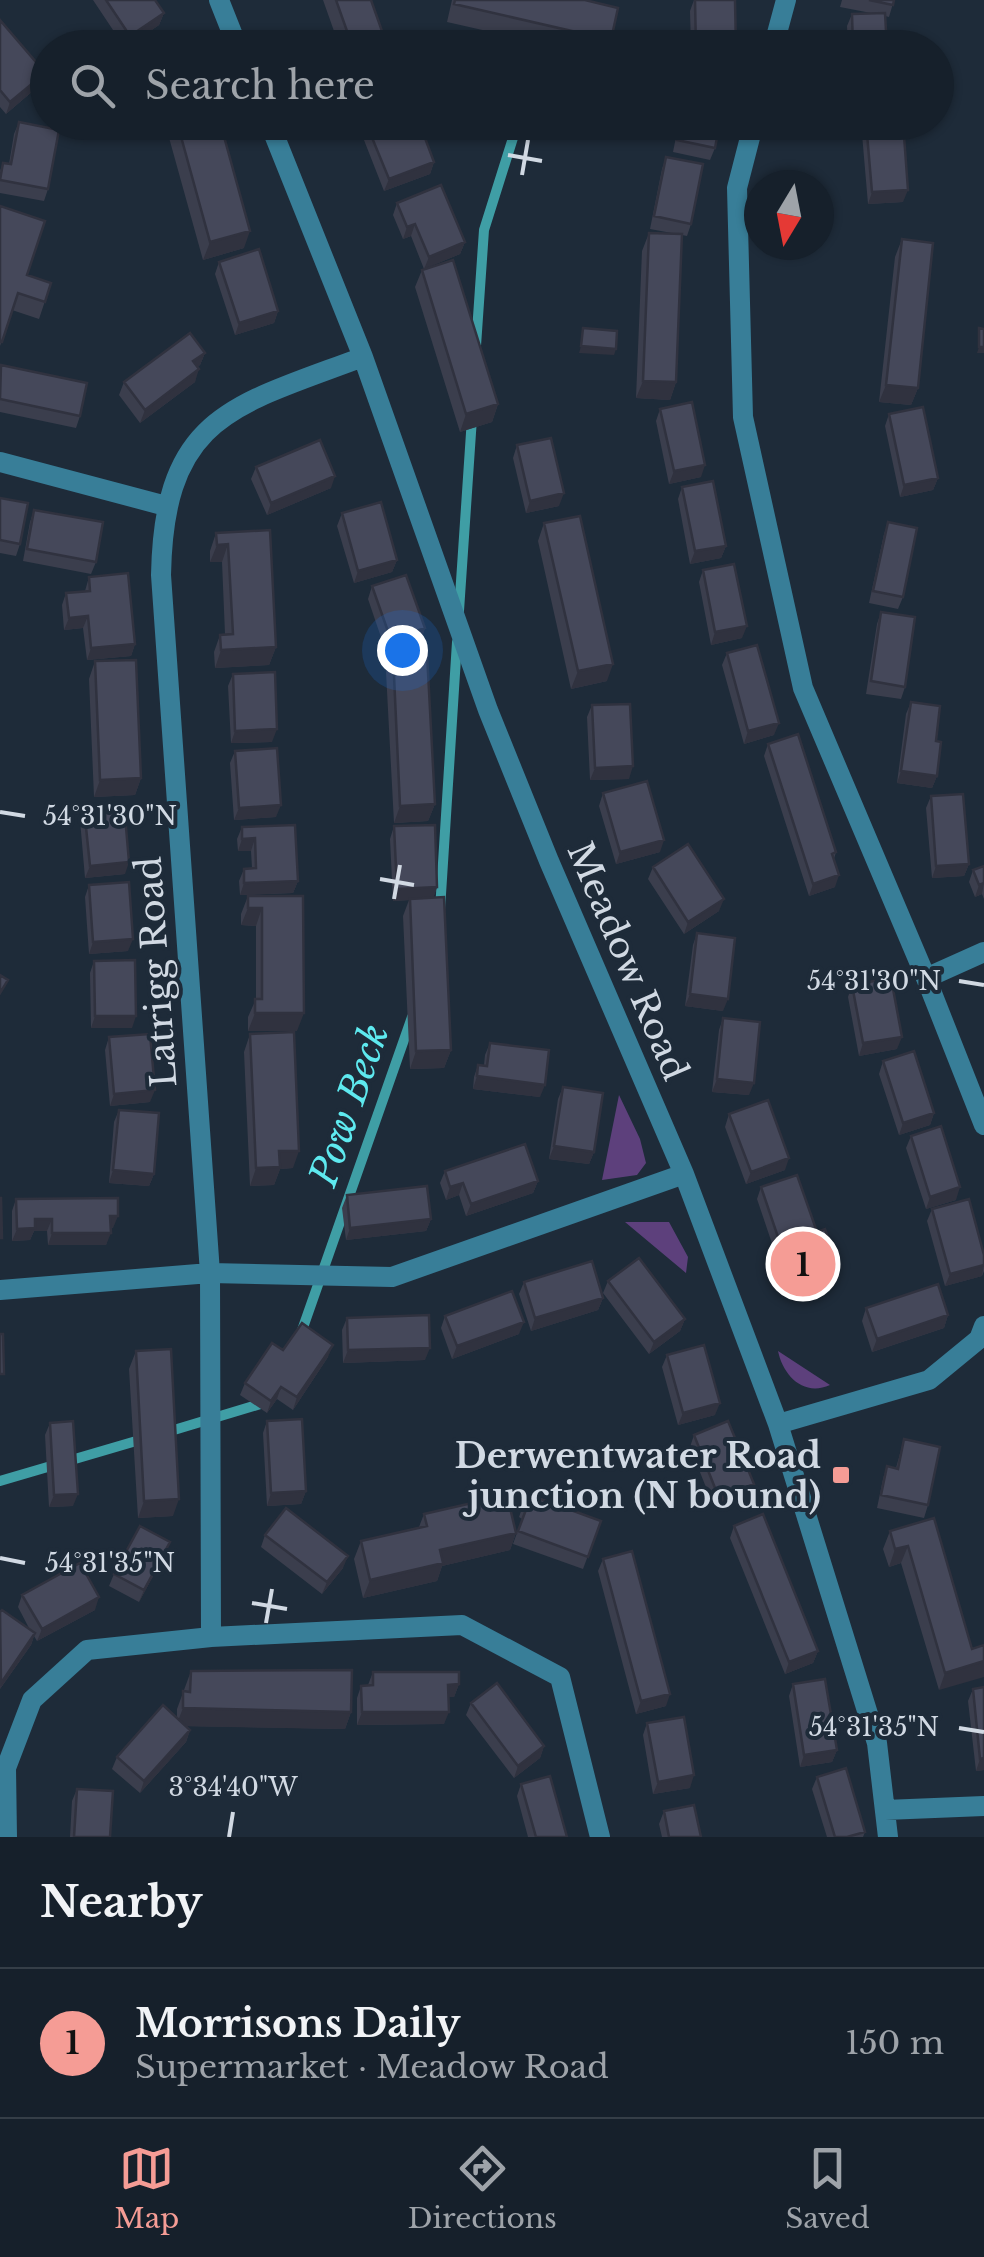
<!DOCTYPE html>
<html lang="en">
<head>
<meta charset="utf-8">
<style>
	body { margin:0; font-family:"Libre Baskerville",serif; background:#232d37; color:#f1f3f6 }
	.compass { position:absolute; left:744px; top:170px; width:90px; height:90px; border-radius:50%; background:#16202b; box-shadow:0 2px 8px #0004; rotate:190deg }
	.you { position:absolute; left:402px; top:650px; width:35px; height:35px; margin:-25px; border:8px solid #fff; border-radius:50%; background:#1a73e8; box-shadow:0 0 0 15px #1a73e833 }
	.badge { display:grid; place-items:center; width:65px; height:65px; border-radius:50%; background:#f59c95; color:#111; font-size:32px; font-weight:700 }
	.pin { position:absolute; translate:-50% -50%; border:5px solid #fff; box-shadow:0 2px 10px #0006 }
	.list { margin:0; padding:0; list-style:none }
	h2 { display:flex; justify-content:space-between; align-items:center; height:130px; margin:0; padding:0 40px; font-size:42px }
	h2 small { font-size:32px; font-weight:400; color:#9ea3a9 }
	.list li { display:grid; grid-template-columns:65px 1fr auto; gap:30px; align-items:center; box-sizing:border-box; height:150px; padding:0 40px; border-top:2px solid #353e47 }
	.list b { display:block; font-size:38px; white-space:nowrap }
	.list p { margin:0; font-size:32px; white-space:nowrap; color:#9ea3a9 }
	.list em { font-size:32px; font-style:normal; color:#9ea3a9 }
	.icon { flex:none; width:55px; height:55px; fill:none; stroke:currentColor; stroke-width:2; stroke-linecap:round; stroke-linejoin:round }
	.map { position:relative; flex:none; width:984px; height:1837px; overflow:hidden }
	.search { position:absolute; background:#16202b; box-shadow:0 2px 8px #0004; left:30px; right:30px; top:30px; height:110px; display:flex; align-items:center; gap:25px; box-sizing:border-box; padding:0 35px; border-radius:55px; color:#9ea3a9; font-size:38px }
	.sheet { height:280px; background:#16202b }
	nav { display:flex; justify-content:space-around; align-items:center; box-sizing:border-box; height:140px; border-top:2px solid #353e47; background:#16202b; font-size:28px; color:#9ea3a9 }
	nav a { display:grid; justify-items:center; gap:5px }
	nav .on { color:#f59c95 }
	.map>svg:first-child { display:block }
</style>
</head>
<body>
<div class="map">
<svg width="984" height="1837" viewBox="0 0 984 1837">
	<rect width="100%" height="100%" fill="#1e2b39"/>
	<path fill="#5d407c" d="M619 1095 640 1139 646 1163 637 1175 602 1180Z
		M625 1222H669L688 1257 686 1273Z
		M778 1351 830 1385C803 1397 783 1375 778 1351Z"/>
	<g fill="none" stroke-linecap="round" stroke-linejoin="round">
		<path stroke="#3f9ea5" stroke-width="10" d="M476 346 484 230 518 122
			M459 611 472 418
			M440 910 457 642
			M300 1336 412 1017
			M164 1433 267 1402
			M0 1481 143 1439"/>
		<path stroke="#387e98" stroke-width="20" d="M219 0 238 48
			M773 48 786 0
			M269 122 363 357 488 710 549 861 684 1174 778 1424 877 1743 888 1837
			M754 122 737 188 743 417 803 688 926 978 984 1125
			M0 462 166 506
			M926 978 984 952
			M0 1290 210 1273 392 1277 684 1174
			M778 1424 929 1380 979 1339 984 1326
			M211 1637 210 1273 161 575C164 415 233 406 363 357
			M885 1810 984 1806
			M7 1837 6 1768 32 1700 87 1650 211 1637 462 1625 560 1677 600 1837"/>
	</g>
	<path fill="#3b3e4d" d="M93 0H155L164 13 159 25 125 48Z
		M323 0H371L388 48H340Z
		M452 0H585L611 40 608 48H562L447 22Z
		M694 0 736 48H691L690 11Z
		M842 0H894L889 17 885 16 887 48H848L847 26 852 14 871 13 840 7Z
		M0 20 42 69 48 65V105L34 90 6 114 0 107Z
		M19 122 48 189 44 201 0 193V171L3 163 9 164 14 134Z
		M173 122H220L244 248 203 260 168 134Z
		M679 122H720L715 148 710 160 673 152Z
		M866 122 903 202 868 204 862 134Z
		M366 123 434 162 430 174 384 191 362 135Z
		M666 157 691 224 687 236 682 235 676 382 670 400 636 398 642 251 649 233 677 234 650 229 662 169Z
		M397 203 465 242 460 254 426 268 498 404 492 422 460 432 415 287 422 270 424 269 411 236 403 239 393 215Z
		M0 206 27 275 51 283 39 319 12 310 0 346Z
		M902 239 918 388 911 405 879 402 895 257Z
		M219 262 278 311 274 323 235 335 215 274Z
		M205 353 200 365 197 367 195 382 140 423 119 395 124 382Z
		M0 367 80 416 76 428 0 412Z
		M660 409 701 477 669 484 656 421Z
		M889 414 938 478 933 490 900 497 885 426Z
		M517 445 559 506 526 513 513 458Z
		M256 467 331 488 267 515 251 479Z
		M682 487 726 546 721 558 690 564 678 499Z
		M0 498 20 544 16 556 0 553Z
		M34 510 96 562 91 574 23 561 30 522Z
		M342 513 397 560 392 572 354 583 337 526Z
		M888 522 903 597 898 609 869 603 884 534Z
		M544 523 607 681 571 689 538 541Z
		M270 530 276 647 269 665 215 668 214 652 220 635 225 634 222 562H210V551L216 533Z
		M703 570 742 638 711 645 699 582Z
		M89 577 135 644 131 656 87 660 83 628 64 630 62 605 66 593 85 591Z
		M372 586 425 628 421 640 386 652 368 599Z
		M881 612 905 687 901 699 866 694 877 624Z
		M727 653 774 735 744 744 722 665Z
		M393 654 435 804 428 821 394 823 386 672Z
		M95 661 141 778 135 795 94 797 89 679Z
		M233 674 272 742 231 743 228 686Z
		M911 702 936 741 937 776 932 788 897 783 906 714Z
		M592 705 629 779 590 780 587 717Z
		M768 744 836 852 834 859 835 887 809 896 764 756Z
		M235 751 276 817 234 820 230 763Z
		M603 793 660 852 616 864 599 806Z
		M931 796 969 864 964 876 932 878 926 808Z
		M84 808 125 874 85 878 80 820Z
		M394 826 437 887 433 898 451 1050 444 1068 410 1069 403 916 409 900 393 901 390 839Z
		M242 827 298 881 293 893 240 895 239 881 244 869 252 868 251 851H238L237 839Z
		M984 866V899L982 894 975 897 969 882 973 870Z
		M653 867 719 911 684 934 648 879Z
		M89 885 128 951 89 954 85 897Z
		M248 896H303L297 1031H248V1017L256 999V926L241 925V914Z
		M697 933 723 1011 685 1006 693 945Z
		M94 961 132 1028H91L90 973Z
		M852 985 897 1049 859 1056 848 997Z
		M723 1018 749 1095 712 1092 719 1030Z
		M250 1034 293 1168 280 1169 274 1185 250 1186 244 1052Z
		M109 1037 150 1102 110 1106 105 1050Z
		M490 1043 540 1097 473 1089 474 1077 478 1065H484L485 1055Z
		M883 1061 934 1113 930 1125 899 1135 879 1074Z
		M563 1087 594 1152 589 1164 549 1159 558 1099Z
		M119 1110 154 1174 149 1186 109 1183 114 1122Z
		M729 1114 785 1170 746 1184 725 1127Z
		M911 1136 956 1200 926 1209 906 1148Z
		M445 1171 538 1181 533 1193 466 1216 459 1195 446 1200 440 1183Z
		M761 1187 817 1232 835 1257 831 1269 786 1285 757 1199Z
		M347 1195 431 1219 426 1231 346 1240 342 1208Z
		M16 1199 113 1228H111L106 1245H48L47 1231H34L30 1240 12 1241V1211Z
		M932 1209 984 1255V1271L982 1276 945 1286 927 1221Z
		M608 1281 685 1319 680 1331 649 1354 603 1293Z
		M524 1282 603 1298 598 1310 531 1331 519 1294Z
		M866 1308 948 1315 944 1328 872 1352 862 1321Z
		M445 1316 519 1334 452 1359 441 1328Z
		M347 1318 425 1360 343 1363 342 1330Z
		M283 1350 328 1357 293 1410 277 1399 267 1413 240 1395 245 1383Z
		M136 1351 173 1516 138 1518 129 1369Z
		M667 1355 715 1415 678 1425 662 1367Z
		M267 1421 306 1491 301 1504 267 1506 263 1433Z
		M50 1423 73 1506 49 1507 45 1435Z
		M694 1435 754 1484 749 1496 715 1510 690 1447Z
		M904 1439 928 1505 924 1518 877 1508 883 1479 887 1466 896 1468Z
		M527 1494 601 1521 583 1569 513 1544 522 1519 519 1517Z
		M424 1514 516 1533 510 1550 442 1566 437 1581 363 1598 354 1559 361 1541 419 1527Z
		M934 1518 972 1649 939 1690 901 1563 889 1567 883 1549 890 1531Z
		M734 1526 818 1651 813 1663 785 1674 730 1538Z
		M265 1535 343 1568 322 1594 261 1547Z
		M170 1542 165 1554 139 1602 109 1586 114 1574Z
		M603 1559 666 1706 636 1714 598 1571Z
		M22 1595 95 1610 37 1641 34 1636 31 1645 0 1689V1612L30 1630 18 1607Z
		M191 1671 351 1712 345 1729 186 1726 190 1730 186 1742 140 1793 112 1769 117 1757 177 1717V1709Z
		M373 1672 459 1684 454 1697H448L444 1724 357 1725V1698L361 1686 368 1685Z
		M793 1684 837 1750 832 1762 800 1767 789 1696Z
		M973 1689 984 1770 976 1771 968 1701Z
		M471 1703 544 1746 540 1758 514 1778 466 1715Z
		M647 1723 690 1788 653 1794 643 1735Z
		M817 1777 865 1832 863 1837H827L812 1789Z
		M521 1784 567 1837H528L517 1796Z
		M77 1789 110 1837H70L72 1801Z
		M664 1811 701 1837H662L659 1824Z"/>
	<path fill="#30323f" d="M164 13 159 25 126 48 130 36Z
		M39 78 34 90 6 114 10 102Z
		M434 162 430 174 384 191 389 179Z
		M908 190 903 202 868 204 872 192Z
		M415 224 411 236 403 239 407 227Z
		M250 231 244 248 203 260 210 242Z
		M465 242 460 254 424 269 429 257Z
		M278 311 274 323 235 335 239 323Z
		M581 346 616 349 614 355 579 353Z
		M979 347H984V353H977Z
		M205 353 200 365 189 374 193 361Z
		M199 369 195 382 140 423 145 410Z
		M643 381 676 382 670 400 636 398Z
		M886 385 918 388 911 405 879 402Z
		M498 404 492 422 460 432 466 414Z
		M705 465 701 477 669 484 674 471Z
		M335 476 331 488 267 515 271 503Z
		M938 478 933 490 900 497 904 485Z
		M564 493 559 506 526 513 530 501Z
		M228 544 222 562H210L217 545Z
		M726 546 721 558 690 564 695 551Z
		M397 560 392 572 354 583 358 571Z
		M88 616 83 628 64 630 69 618Z
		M747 626 742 638 711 645 715 632Z
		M425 628 421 640 386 652 391 640Z
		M135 644 131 656 87 660 91 648Z
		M276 647 269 665 215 668 221 650Z
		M613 664 607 681 571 689 578 671Z
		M779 723 774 735 744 744 748 731Z
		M277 729 272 742 231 743 235 731Z
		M633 766 629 779 590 780 595 768Z
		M901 771 937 776 932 788 897 783Z
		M141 778 135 795 94 797 100 780Z
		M435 804 428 821 394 823 400 806Z
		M281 805 276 817 234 820 239 808Z
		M255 838 251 851H238L242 839Z
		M664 840 660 852 616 864 620 852Z
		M129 862 125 874 85 878 90 866Z
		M969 864 964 876 932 878 936 866Z
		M839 875 835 887 809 896 813 884Z
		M298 881 293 893 240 895 244 883Z
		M984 883 982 894 975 897 979 885Z
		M437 887 433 899 393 901 397 889Z
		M724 899 719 911 684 934 688 922Z
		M248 908H262L256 926 241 925Z
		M133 939 128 951 89 954 93 942Z
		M690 994 728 999 723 1011 685 1006Z
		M255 1013H304L297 1031H248Z
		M95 1016H136L132 1028H91Z
		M902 1037 897 1049 859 1056 863 1043Z
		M451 1050 444 1068 410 1069 416 1051Z
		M477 1076 545 1085 540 1097 473 1089Z
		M717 1079 754 1083 749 1095 712 1092Z
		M155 1090 150 1102 110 1106 114 1094Z
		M934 1113 930 1125 899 1135 903 1123Z
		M554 1146 594 1152 589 1164 549 1159Z
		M279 1151H299L293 1168 280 1169 274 1185 250 1186 256 1168Z
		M789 1158 785 1170 746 1184 751 1172Z
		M113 1170 154 1174 149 1186 109 1183Z
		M538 1181 533 1193 466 1216 471 1204Z
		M463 1183 459 1195 446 1200 450 1187Z
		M960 1187 956 1200 926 1209 930 1197Z
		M110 1216H118L113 1228H106Z
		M35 1219H52L47 1231H34L30 1240 12 1241 17 1229Z
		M431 1219 426 1231 346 1240 350 1228Z
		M52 1233H111L106 1245H48Z
		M835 1257 831 1269 786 1285 791 1273Z
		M984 1265 982 1276 945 1286 950 1274Z
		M603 1298 598 1310 531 1331 535 1318Z
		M948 1315 944 1328 872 1352 877 1339Z
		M685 1319 680 1331 649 1354 654 1342Z
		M524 1322 519 1334 452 1359 457 1346Z
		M333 1345 328 1357 293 1410 297 1397Z
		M430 1348 425 1360 343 1363 348 1350Z
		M281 1387 277 1399 267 1413 271 1401Z
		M720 1403 715 1415 678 1425 683 1413Z
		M754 1484 749 1496 715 1510 719 1498Z
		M306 1491 301 1504 267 1506 271 1493Z
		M78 1494 73 1506 49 1507 54 1495Z
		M179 1499 173 1516 138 1518 144 1501Z
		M516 1533 510 1550 442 1566 437 1581 363 1598 370 1580 440 1550Z
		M170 1542 165 1554 139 1602 144 1590Z
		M908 1546 901 1563 889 1567 895 1549Z
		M348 1556 343 1568 322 1594 327 1582Z
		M99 1597 95 1610 37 1641 42 1629Z
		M35 1633 31 1645 0 1689 1 1683Z
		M818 1651 813 1663 785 1674 789 1662Z
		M984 1661V1677L939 1690 945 1673Z
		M459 1684 454 1697H444L448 1685Z
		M670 1694 666 1706 636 1714 641 1701Z
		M183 1708 351 1712 345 1729 176 1726Z
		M362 1712H449L444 1724 357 1725Z
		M190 1730 186 1742 140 1793 144 1781Z
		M544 1746 540 1758 514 1778 518 1766Z
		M837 1750 832 1762 800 1767 804 1755Z
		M984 1758V1770L976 1771 980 1759Z
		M694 1775 690 1788 653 1794 658 1782Z"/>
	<path fill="#45485a" stroke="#30323f" stroke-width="2.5" d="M106 0H155L164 13 130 36Z
		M336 0H371L388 48H353Z
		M455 0H585L618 8 611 40 454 4Z
		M695 0H735L736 48H696Z
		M869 0H894L893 5Z
		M885 13 887 48H853L852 14Z
		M0 20 42 69 48 65V88L39 78 10 102 0 90Z
		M180 33 185 48H140L139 45Z
		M19 122 59 130 48 189 0 180 3 163 11 164Z
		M177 122H220L250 231 210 242Z
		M419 122 434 162 389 179 366 123Z
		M681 122H720L715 148 677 140Z
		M866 122H903L908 190 872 192Z
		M666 157 703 164 691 224 654 216Z
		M441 185 465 242 429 257 415 224 407 227 397 203Z
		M0 206 45 221 27 275 51 283 45 302 18 293 2 342H0Z
		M649 233 682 234 676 382 643 381Z
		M902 239 933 243 918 388 886 385Z
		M259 249 278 311 239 323 219 262Z
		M453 260 498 404 466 414 422 270Z
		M583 328 617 331 616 349 581 346Z
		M979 328 984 329V347H979Z
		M190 333 205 353 193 361 199 369 145 410 124 382Z
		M1 365 87 383 80 416 0 399Z
		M692 402 705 465 674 471 660 409Z
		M923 407 938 478 904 485 889 414Z
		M551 438 564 493 530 501 517 445Z
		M320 440 335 476 271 503 256 467Z
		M713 481 726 546 695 551 682 487Z
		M0 498 28 503 20 544 0 540Z
		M381 502 397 560 358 571 342 513Z
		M34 510 103 522 96 562 27 549Z
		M580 516 613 664 578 671 544 523Z
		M888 522 917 528 903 597 873 591Z
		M270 530 276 647 221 650 220 635 233 634 228 544 217 545 216 533Z
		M734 564 747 626 715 632 703 570Z
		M128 573 135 644 91 648 88 616 69 618 66 593 90 591 89 577Z
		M406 575 425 628 391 640 372 586Z
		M881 612 915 617 905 687 871 681Z
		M757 645 779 723 748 731 727 653Z
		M427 653 435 804 400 806 393 654Z
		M136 660 141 778 100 780 95 661Z
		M275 672 277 729 235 731 233 674Z
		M911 702 940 706 936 741 941 742 937 776 901 771Z
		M630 704 633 766 595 768 592 705Z
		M798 734 836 852 832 854 839 875 813 884 768 744Z
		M277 748 281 805 239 808 235 751Z
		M647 781 664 840 620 852 603 793Z
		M963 794 969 864 936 866 931 796Z
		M124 804 129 862 90 866 84 808Z
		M295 825 298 881 244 883V869L256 868 255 838 242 839V827Z
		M435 825 437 887 397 889 394 826Z
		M688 844 724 899 688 922 653 867Z
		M984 866V883L979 885 973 870Z
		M129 882 133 939 93 942 89 885Z
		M248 896H303L304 1013H255V999H262V908H248Z
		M444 897 451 1050 416 1051 410 899Z
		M697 933 735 938 728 999 690 994Z
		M135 960 136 1016H95L94 961Z
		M0 975 8 980 0 993Z
		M891 978 902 1037 863 1043 852 985Z
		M723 1018 760 1022 754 1083 717 1079Z
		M294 1032 299 1151H279L280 1167 256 1168 250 1034Z
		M150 1034 155 1090 114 1094 109 1037Z
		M490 1043 549 1050 545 1085 477 1076 478 1065 487 1066Z
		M914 1051 934 1113 903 1123 883 1061Z
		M563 1087 603 1093 594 1152 554 1146Z
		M768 1100 789 1158 751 1172 729 1114Z
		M119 1110 159 1113 154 1174 113 1170Z
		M941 1126 960 1187 930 1197 911 1136Z
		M525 1144 538 1181 471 1204 463 1183 450 1187 445 1171Z
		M797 1175 817 1232 825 1229 835 1257 791 1273 781 1246 799 1239 780 1243 761 1187Z
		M427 1186 431 1219 350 1228 347 1195Z
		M0 1198H1L2 1238H0Z
		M118 1198V1216H110L111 1233H52V1219H35V1228L17 1229 16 1199Z
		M969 1199 984 1255V1265L950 1274 932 1209Z
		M639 1258 685 1319 654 1342 608 1281Z
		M592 1261 603 1298 535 1318 524 1282Z
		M938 1284 948 1315 877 1339 866 1308Z
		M512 1291 524 1322 457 1346 445 1316Z
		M429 1315 430 1348 348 1350 347 1318Z
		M302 1323 333 1345 297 1397 281 1387 271 1401 245 1383 272 1343 283 1350Z
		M0 1334H3L4 1374H0Z
		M704 1345 720 1403 683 1413 667 1355Z
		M171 1349 179 1499 144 1501 136 1351Z
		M302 1419 306 1491 271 1493 267 1421Z
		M73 1421 78 1494 54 1495 50 1423Z
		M728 1421 754 1484 719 1498 694 1435Z
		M904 1439 940 1447 928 1505 881 1495 887 1466 898 1469Z
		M527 1494 601 1521 588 1557 518 1531 527 1507 524 1505Z
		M507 1495 516 1533 440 1550 443 1563 370 1580 361 1541 427 1526 424 1514Z
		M286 1508 348 1556 327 1582 265 1535Z
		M763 1514 818 1651 789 1662 734 1526Z
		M934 1518 972 1649 984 1645V1661L945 1673 908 1546 895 1549 890 1531Z
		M140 1526 170 1542 144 1590 114 1574Z
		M632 1551 670 1694 641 1701 603 1559Z
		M80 1563 99 1597 42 1629 22 1595Z
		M2 1610 35 1633 1 1683 0 1612Z
		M352 1670 351 1712 183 1708V1691L190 1692 191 1671Z
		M373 1672H459V1684L448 1685 449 1712H362L361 1686 373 1685Z
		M825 1679 837 1750 804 1755 793 1684Z
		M497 1683 544 1746 518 1766 471 1703Z
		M984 1687V1758L980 1759 973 1689Z
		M163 1705 190 1730 144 1781 117 1757Z
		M684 1717 694 1775 658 1782 647 1723Z
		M846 1768 865 1832 847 1837H835L817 1777Z
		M550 1776 567 1837H536L521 1784Z
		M77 1789 113 1791 110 1837H74Z
		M694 1805 701 1837H669L664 1811Z"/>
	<path fill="none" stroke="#d1d9e3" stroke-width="4" d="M508 155 542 161M522 175 528 140M0 812 25 816M380 879 414 885M394 899 400 865M959 981 984 985M0 1558 25 1563M252 1603 287 1609M266 1623 272 1589M959 1728 984 1732M229 1837 233 1812"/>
	<rect fill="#f59c95" stroke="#1e2b39" stroke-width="4" x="831" y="1465" width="20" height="20" rx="5"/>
	<g text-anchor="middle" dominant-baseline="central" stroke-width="8" stroke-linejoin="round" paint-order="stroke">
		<g font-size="35" fill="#d1d9e3" stroke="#1e2b39">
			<text transform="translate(628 961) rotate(67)">Meadow Road</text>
			<text transform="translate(156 972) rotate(-94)">Latrigg Road</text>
		</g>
		<g font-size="35" font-weight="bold" fill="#d1d9e3" stroke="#1e2b39" text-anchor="end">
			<text x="821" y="1455">Derwentwater Road<tspan x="821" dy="40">junction (N bound)</tspan></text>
		</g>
		<g font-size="38" font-style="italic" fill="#5ee9ef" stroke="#1e2b39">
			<text transform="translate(349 1105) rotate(-71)">Pow Beck</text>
		</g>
	</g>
	<g font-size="25" text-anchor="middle" fill="#d1d9e3" stroke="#1e2b39" stroke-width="8" stroke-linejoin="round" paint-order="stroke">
		<text x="110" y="825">54°31'30"N</text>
		<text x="874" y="990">54°31'30"N</text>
		<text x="110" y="1572">54°31'35"N</text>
		<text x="874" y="1736">54°31'35"N</text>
		<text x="233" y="1796">3°34'40"W</text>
	</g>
</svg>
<svg class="compass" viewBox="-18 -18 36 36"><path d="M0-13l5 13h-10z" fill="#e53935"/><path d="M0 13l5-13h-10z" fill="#9ea3a9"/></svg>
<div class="you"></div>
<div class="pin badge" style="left:803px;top:1264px">1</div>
<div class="search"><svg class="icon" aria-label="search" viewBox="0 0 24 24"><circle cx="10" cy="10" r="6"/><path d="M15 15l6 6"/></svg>Search here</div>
</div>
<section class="sheet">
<h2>Nearby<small></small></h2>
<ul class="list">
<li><span class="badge">1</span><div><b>Morrisons Daily</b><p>Supermarket · Meadow Road</p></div><em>150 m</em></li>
</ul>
</section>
<nav>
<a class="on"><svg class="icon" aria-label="map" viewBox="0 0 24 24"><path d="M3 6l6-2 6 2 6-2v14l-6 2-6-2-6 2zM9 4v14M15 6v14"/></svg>Map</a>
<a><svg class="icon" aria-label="directions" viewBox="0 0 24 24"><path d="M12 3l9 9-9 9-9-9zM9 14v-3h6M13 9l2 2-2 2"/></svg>Directions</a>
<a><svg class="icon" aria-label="saved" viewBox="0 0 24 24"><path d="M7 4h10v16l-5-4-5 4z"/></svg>Saved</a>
</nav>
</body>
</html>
